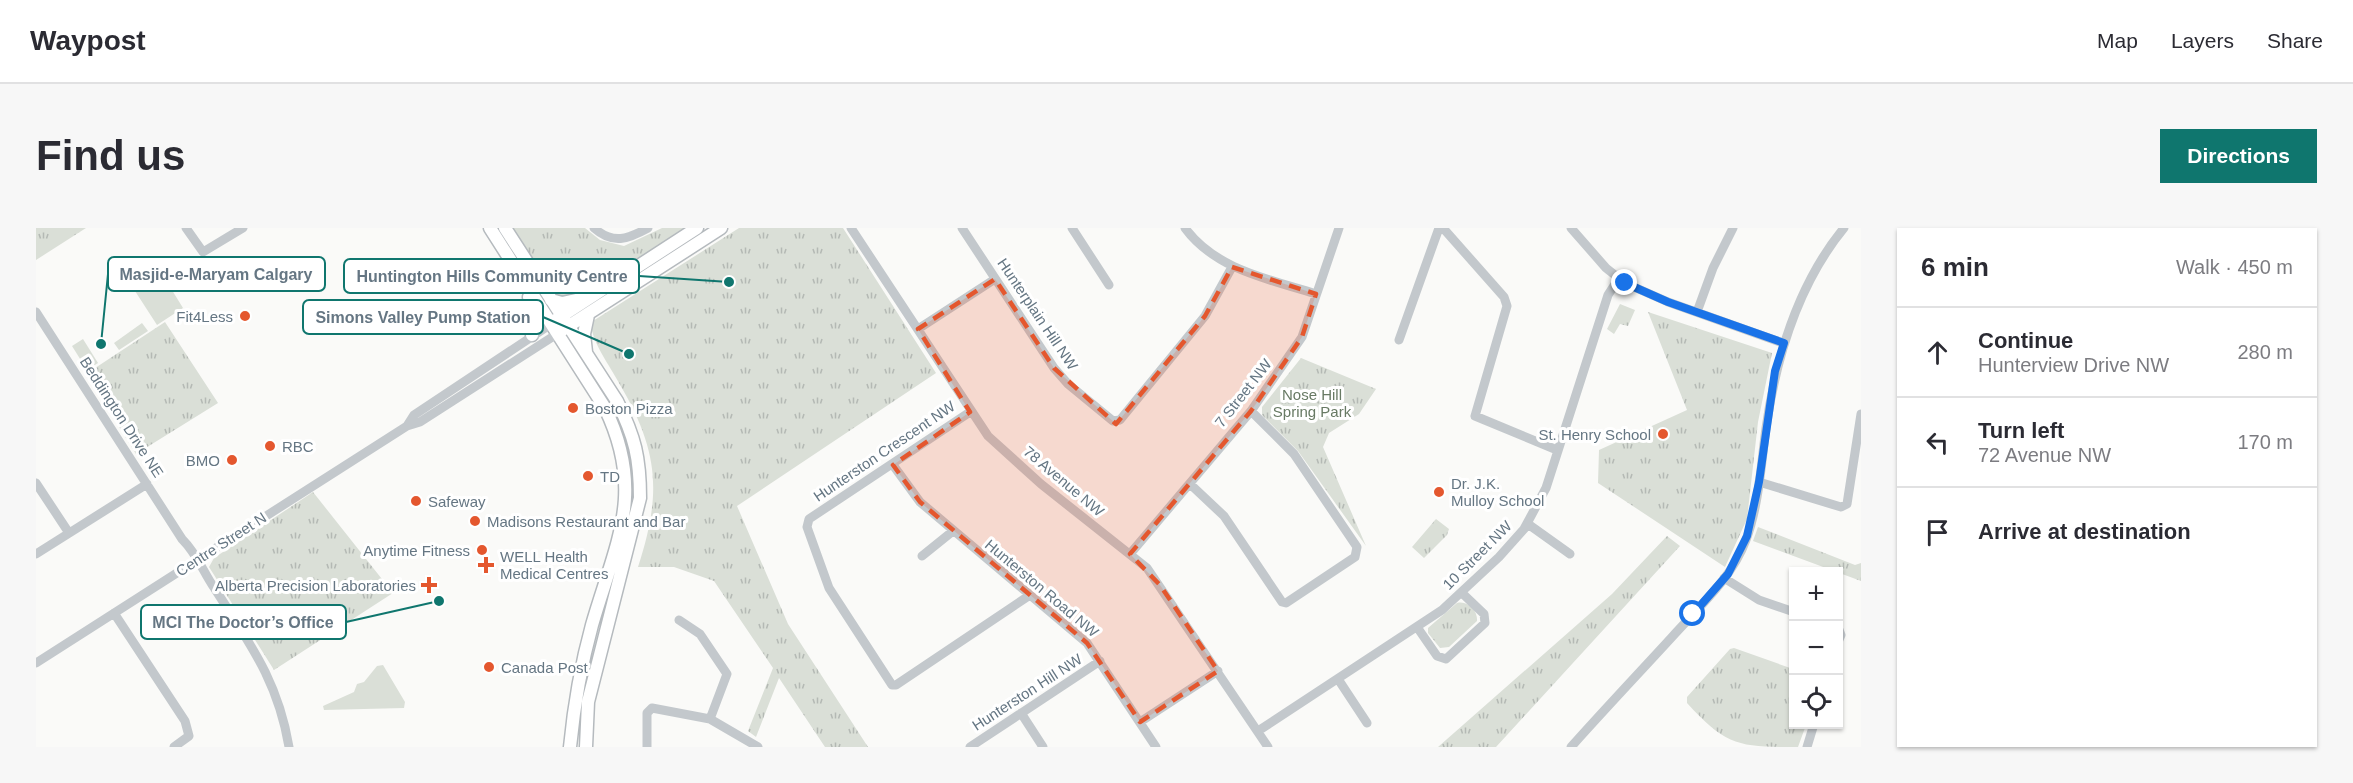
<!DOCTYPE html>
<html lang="en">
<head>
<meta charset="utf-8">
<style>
	body { margin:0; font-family:Arial,sans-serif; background:#f7f7f7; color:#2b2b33 }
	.controls { position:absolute; right:18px; bottom:18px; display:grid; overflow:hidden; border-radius:0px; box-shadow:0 2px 4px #0004 }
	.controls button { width:54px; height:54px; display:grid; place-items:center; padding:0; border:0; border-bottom:2px solid #e1e1e2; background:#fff; color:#2b2b33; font:30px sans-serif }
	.stop { position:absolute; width:18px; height:18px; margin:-14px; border:4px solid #1a73e8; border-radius:50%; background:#fff }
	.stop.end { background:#1a73e8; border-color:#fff; box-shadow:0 2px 6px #0008 }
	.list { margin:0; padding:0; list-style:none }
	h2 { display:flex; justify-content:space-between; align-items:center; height:78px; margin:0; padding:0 24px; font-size:26px }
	h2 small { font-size:20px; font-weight:400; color:#7c7c81 }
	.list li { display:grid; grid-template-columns:39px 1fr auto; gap:18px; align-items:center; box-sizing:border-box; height:90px; padding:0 24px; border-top:2px solid #e1e1e2 }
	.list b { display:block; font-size:22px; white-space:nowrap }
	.list p { margin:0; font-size:20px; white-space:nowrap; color:#7c7c81 }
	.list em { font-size:20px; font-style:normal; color:#7c7c81 }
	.icon { flex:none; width:33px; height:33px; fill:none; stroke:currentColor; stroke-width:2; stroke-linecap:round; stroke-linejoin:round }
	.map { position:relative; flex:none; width:1825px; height:519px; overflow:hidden; border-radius:0px }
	header { display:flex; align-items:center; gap:36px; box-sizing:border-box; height:84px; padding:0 30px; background:#fff; border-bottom:2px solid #e1e1e2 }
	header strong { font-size:28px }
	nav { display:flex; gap:33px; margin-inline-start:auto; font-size:21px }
	.intro { display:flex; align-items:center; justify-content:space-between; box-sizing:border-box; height:144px; padding:0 36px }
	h1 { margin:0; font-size:42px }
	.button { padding:15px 27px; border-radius:0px; background:#0f766e; color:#fff; font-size:21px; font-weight:700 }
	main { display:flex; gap:36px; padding:0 36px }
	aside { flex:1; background:#fff; border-radius:0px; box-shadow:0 2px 4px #0004 }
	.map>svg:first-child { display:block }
</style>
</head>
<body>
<header>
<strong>Waypost</strong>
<nav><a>Map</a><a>Layers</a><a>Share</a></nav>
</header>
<div class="intro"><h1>Find us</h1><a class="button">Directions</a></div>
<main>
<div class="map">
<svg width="1825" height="519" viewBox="0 0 1825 519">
	<defs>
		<pattern id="park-tufts" width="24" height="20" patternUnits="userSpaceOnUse" patternTransform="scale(1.5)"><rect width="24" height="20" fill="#dadfd7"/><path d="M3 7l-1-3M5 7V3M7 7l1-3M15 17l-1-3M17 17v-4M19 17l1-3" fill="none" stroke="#b4b9b4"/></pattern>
	</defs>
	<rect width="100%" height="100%" fill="#fafaf8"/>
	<path fill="#dadfd7" d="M123 41 147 80 121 97 99 63 110 50Z
		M106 95 112 103 83 122 78 115Z
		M47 111 62 135 51 142 36 118Z
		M347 437 369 474 368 480 288 482 287 478 318 464 321 456 328 454 341 438Z"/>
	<path fill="url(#park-tufts)" d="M0 0H50L0 32Z
		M474 0H549L564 12 588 18 626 0H656C616 25 574 61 528 71L515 63Z
		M703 0H807L900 145 701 278 752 396 832 519H789L743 450 720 509 712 503 737 440 678 353 638 339H602C626 265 623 223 583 155 574 138 557 116 555 97L557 93Z
		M1584 76 1599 82 1592 98 1584 96 1578 106 1571 101Z
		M1612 84 1736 125 1722 194 1711 291 1689 339 1562 255 1563 222 1651 182Z
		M129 94 182 175 100 226 50 146Z
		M1265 130 1340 161 1323 186 1293 205 1287 219 1330 318 1262 223 1226 187V179Z
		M277 264 357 365 238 442 173 339 178 330Z
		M1400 291 1413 301 1411 307 1388 330 1376 319Z
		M1722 299 1819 337 1825 335V353L1717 313Z
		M1631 308 1644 318 1460 519H1402L1576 366Z
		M1421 375C1432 372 1442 383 1441 393L1413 419 1404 420 1392 405V400Z
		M1698 420 1757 441 1758 496 1770 497 1762 519C1704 519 1691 519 1651 475V469L1694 421Z"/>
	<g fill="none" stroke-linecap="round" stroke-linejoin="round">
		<g stroke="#b5babe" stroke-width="15">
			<path id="major" d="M454 0 569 180C610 265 580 314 556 397 545 437 538 478 534 519
				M469 0 581 173C599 209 604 230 604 270L552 474 550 519
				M493 69 499 92 496 107
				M515 72 526 75 549 70
				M518 93 661 0
				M525 103 685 0
				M550 124 548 106 552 87"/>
		</g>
		<path stroke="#c3c8cc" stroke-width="9" d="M150 0 167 24 207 0
			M558 0C577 17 592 11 612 0
			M815 0 952 208 1005 256 1111 340 1232 519
			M926 0 1018 140 1032 156 1077 193 1084 192 1169 88 1196 39
			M1036 0 1073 57
			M1149 0C1180 42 1233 51 1280 66
			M1407 0 1468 69 1471 78 1439 188 1521 222
			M1535 0 1570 40 1589 55 1632 74 1747 115
			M0 84 146 311C162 327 167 344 179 361 214 416 242 453 253 519
			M1661 84 1677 40 1697 0
			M882 101 959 51
			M1363 112 1403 0
			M934 184 773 291 771 299 793 360 856 457H860L994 367
			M371 198 378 187 515 96
			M857 237 884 274 1051 415 1120 519
			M1723 254 1805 279 1811 276 1825 186
			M0 255 33 305
			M1154 256 1188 288 1246 374 1250 375 1319 329 1321 319 1258 226 1215 183
			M1492 296 1534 326
			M0 326 111 256
			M1094 326 1215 183 1266 109 1303 0
			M886 328 917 303
			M1688 350 1723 372 1758 384
			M78 385 149 493 153 508 138 519
			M643 392 664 406 691 446 674 491
			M1381 399 1401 428 1410 431 1449 395 1448 386 1426 365
			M1802 399 1805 407 1802 414
			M0 435 371 198 384 194 521 106
			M1302 451 1331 495
			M985 485 1007 519
			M1104 494 1182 443
			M1222 503 1406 382 1463 329 1488 301 1510 260 1572 67 1583 50
			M611 519V485L616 480 674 491 722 519
			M934 519 1064 433
			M1535 519C1568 482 1603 445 1636 409 1663 379 1696 350 1710 312 1723 277 1725 237 1730 200 1740 130 1762 56 1808 0
			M1771 519 1778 496"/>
		<use href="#major" stroke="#fff" stroke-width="12"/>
	</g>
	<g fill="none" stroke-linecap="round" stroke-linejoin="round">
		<path stroke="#1a73e8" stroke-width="8" d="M1589 55 1632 74 1748 115 1739 143 1723 254 1711 308 1692 346 1657 386"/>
	</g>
	<path fill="#e4572e" fill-opacity="0.2" stroke="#e4572e" stroke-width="4.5" stroke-dasharray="12 8" stroke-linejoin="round" d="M1196 39 1280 66 1266 109 1215 183 1094 326 1124 357 1182 443 1104 494 1051 415 884 274 857 237 934 184 882 101 959 51 1018 140 1080 196 1169 88Z"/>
	<g fill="#e4572e" stroke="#fff" stroke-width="2">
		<circle cx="209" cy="88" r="6"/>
		<circle cx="537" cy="180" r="6"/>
		<circle cx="1627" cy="206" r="6"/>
		<circle cx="234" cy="218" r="6"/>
		<circle cx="196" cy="232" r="6"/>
		<circle cx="552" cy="248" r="6"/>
		<circle cx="1403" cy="264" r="6"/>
		<circle cx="380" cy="273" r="6"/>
		<circle cx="439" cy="293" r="6"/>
		<circle cx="446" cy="322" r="6"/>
		<path d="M447 328h6v6h6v6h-6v6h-6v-6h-6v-6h6z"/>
		<path d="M390 348h6v6h6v6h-6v6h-6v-6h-6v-6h6z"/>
		<circle cx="453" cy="439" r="6"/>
	</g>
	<g text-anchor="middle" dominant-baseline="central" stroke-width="6" stroke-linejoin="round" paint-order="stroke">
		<g font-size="15" fill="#657683" stroke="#fff">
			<text transform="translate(1002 86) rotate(56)">Hunterplain Hill NW</text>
			<text transform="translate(1207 165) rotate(-52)">7 Street NW</text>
			<text transform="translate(86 189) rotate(57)">Beddington Drive NE</text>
			<text transform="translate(848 223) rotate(-34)">Hunterston Crescent NW</text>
			<text transform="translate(1028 253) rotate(40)">78 Avenue NW</text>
			<text transform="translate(185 316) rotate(-33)">Centre Street N</text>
			<text transform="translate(1441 327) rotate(-45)">10 Street NW</text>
			<text transform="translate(1006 360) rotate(40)">Hunterston Road NW</text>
			<text transform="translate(991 464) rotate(-33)">Hunterston Hill NW</text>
		</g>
		<g font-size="15" fill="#657683" stroke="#fff" text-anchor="start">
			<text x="197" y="88" text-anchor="end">Fit4Less</text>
			<text x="549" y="180">Boston Pizza</text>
			<text x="1615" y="206" text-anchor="end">St. Henry School</text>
			<text x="246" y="218">RBC</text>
			<text x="184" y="232" text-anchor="end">BMO</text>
			<text x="564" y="248">TD</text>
			<text x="1415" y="255">Dr. J.K.<tspan x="1415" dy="17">Mulloy School</tspan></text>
			<text x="392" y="273">Safeway</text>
			<text x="451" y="293">Madisons Restaurant and Bar</text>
			<text x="434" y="322" text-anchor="end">Anytime Fitness</text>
			<text x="464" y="328">WELL Health<tspan x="464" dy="17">Medical Centres</tspan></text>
			<text x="380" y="357" text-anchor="end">Alberta Precision Laboratories</text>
			<text x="465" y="439">Canada Post</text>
		</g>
		<g font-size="15" fill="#687a64" stroke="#fff">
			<text x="1276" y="166">Nose Hill<tspan x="1276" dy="17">Spring Park</tspan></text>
		</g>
	</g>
	<path fill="none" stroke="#0f766e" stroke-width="2" d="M65 116L72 46M693 54L603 48M593 126L507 89M403 373L310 394"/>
	<g fill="#0f766e" stroke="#fff" stroke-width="2">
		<circle cx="65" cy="116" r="6"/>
		<circle cx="693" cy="54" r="6"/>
		<circle cx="593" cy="126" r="6"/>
		<circle cx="403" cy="373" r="6"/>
	</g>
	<g fill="#fff" stroke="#0f766e" stroke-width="2">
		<rect x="72" y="29" width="217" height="34" rx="6"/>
		<rect x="308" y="31" width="295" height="34" rx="6"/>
		<rect x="267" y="72" width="240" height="34" rx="6"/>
		<rect x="105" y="377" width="205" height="34" rx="6"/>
	</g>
	<g font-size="16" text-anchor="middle" font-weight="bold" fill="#657683">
		<text x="180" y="52">Masjid-e-Maryam Calgary</text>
		<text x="456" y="54">Huntington Hills Community Centre</text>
		<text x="387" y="95">Simons Valley Pump Station</text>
		<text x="207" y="400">MCI The Doctor’s Office</text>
	</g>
</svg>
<div class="controls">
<button>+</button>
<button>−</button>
<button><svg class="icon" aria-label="locate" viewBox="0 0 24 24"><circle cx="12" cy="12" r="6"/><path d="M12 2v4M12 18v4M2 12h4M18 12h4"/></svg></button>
</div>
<div class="stop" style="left:1657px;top:386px"></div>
<div class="stop end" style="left:1589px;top:55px"></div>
</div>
<aside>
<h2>6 min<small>Walk · 450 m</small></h2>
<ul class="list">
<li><svg class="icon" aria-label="ahead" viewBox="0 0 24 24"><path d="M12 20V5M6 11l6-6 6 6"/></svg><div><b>Continue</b><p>Hunterview Drive NW</p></div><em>280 m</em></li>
<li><svg class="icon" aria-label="left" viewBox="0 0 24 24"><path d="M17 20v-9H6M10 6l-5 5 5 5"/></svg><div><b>Turn left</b><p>72 Avenue NW</p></div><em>170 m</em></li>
<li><svg class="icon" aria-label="arrive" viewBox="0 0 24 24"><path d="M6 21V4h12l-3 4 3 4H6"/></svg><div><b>Arrive at destination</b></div></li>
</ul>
</aside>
</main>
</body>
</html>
